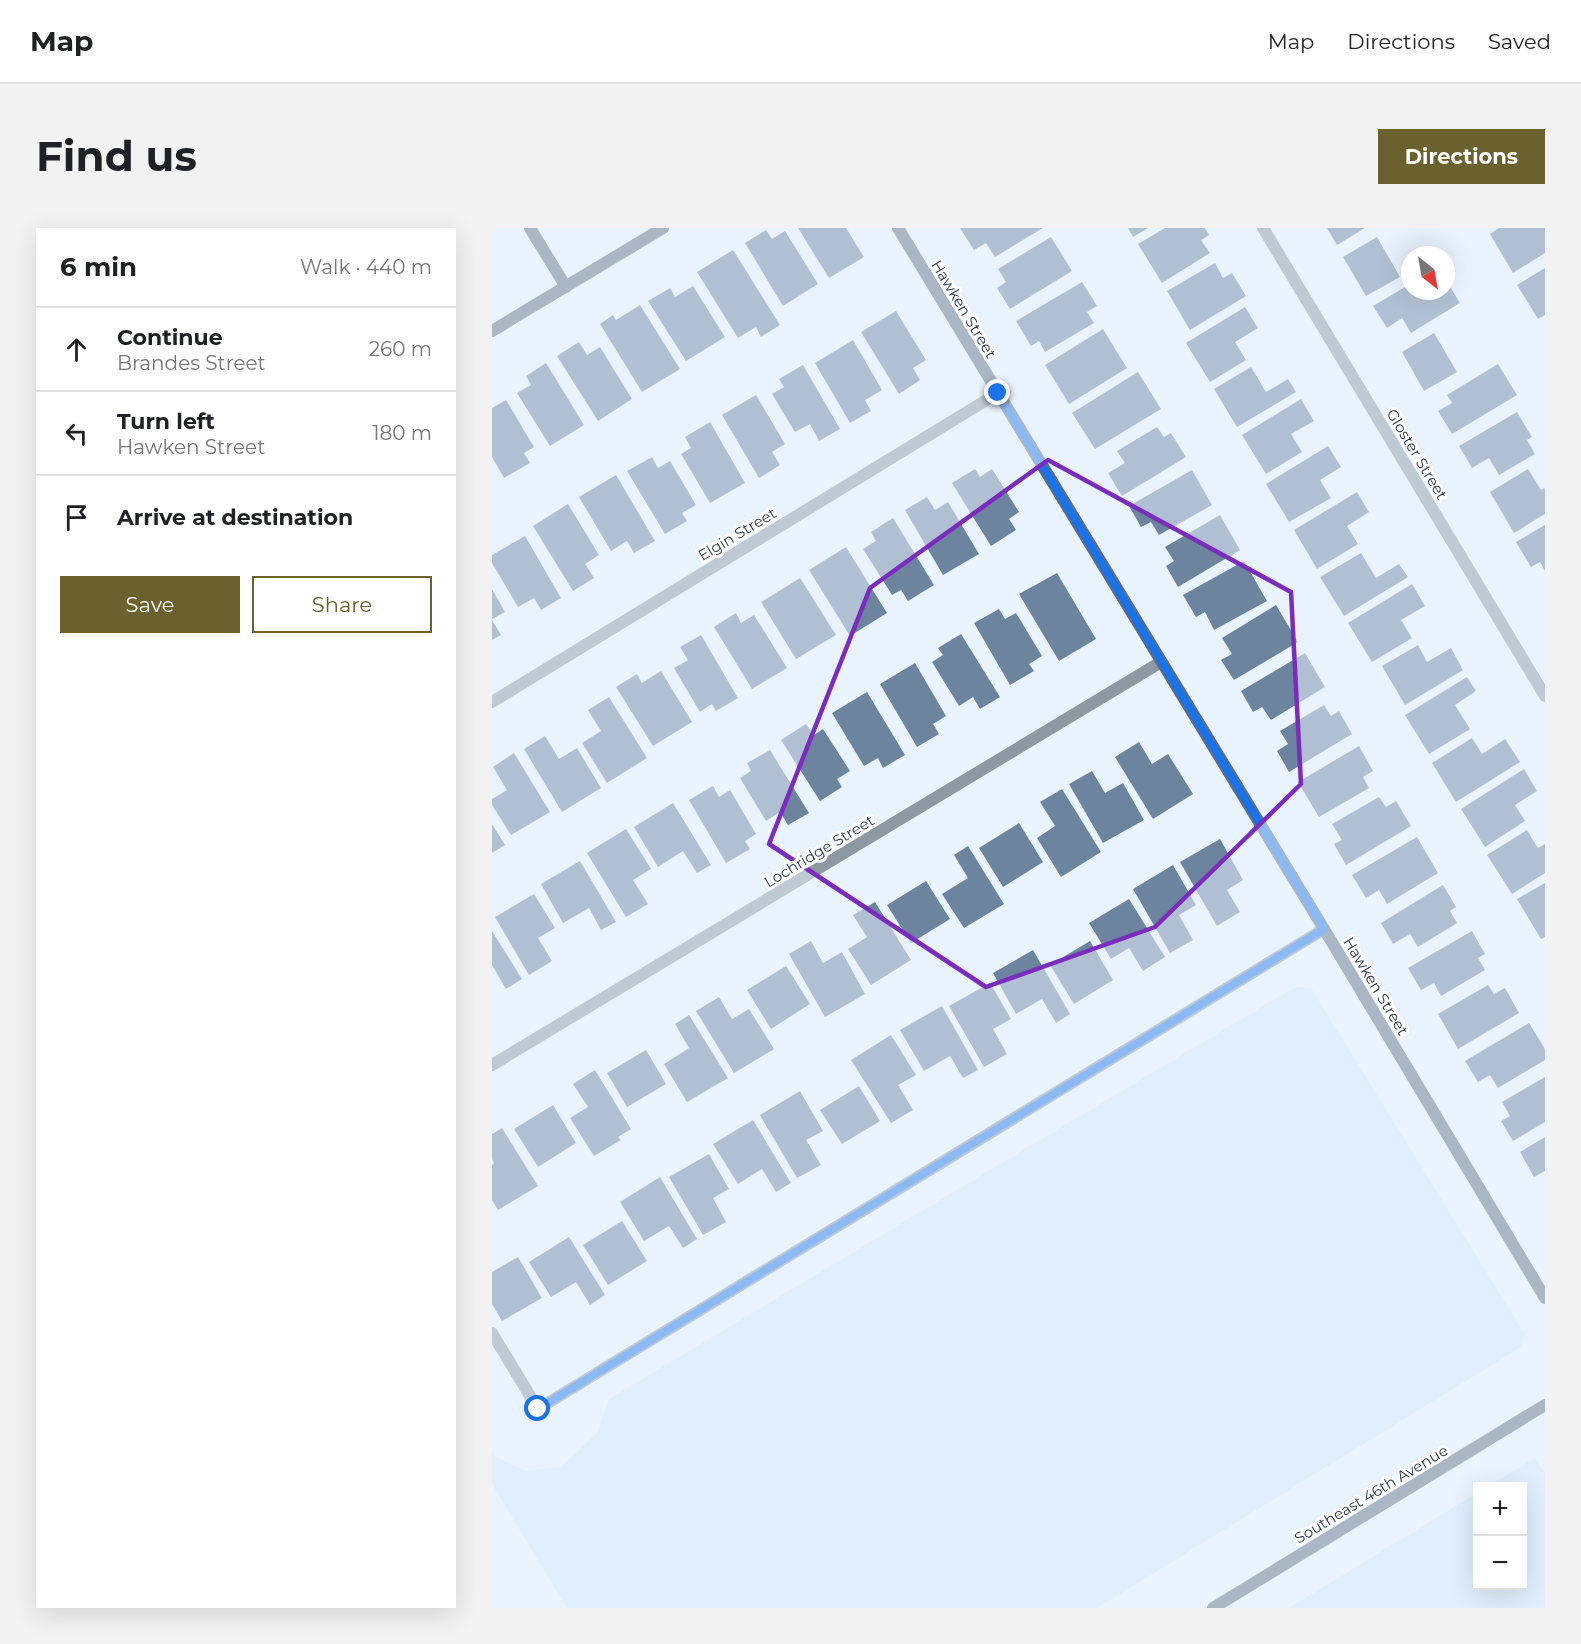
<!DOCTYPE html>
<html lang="en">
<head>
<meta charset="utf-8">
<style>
	body { margin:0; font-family:Montserrat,sans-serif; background:#f2f2f2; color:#202124 }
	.controls { position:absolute; right:18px; bottom:18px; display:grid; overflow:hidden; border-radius:0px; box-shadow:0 6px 24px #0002 }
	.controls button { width:54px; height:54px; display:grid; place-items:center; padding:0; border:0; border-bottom:2px solid #e0e0e0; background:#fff; color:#202124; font:30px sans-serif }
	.compass { position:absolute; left:909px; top:18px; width:54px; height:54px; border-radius:50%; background:#fff; box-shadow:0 6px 24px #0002; rotate:149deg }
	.stop { position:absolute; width:18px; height:18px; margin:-14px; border:4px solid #1a73e8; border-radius:50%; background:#fff }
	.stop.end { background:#1a73e8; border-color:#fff; box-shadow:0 2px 6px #0008 }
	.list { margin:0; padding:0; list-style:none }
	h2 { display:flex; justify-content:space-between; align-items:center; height:78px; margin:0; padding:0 24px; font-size:26px }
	h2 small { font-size:20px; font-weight:400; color:#757577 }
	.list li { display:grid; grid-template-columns:39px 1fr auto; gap:18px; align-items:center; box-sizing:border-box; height:84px; padding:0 24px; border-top:2px solid #e0e0e0 }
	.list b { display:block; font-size:22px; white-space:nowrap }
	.list p { margin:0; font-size:20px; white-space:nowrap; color:#757577 }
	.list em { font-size:20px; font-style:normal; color:#757577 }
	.actions { display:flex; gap:12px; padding:18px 24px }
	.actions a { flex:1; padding:14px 0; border:2px solid #6a612e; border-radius:0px; text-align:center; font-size:21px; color:#6a612e }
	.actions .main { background:#6a612e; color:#fff }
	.icon { flex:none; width:33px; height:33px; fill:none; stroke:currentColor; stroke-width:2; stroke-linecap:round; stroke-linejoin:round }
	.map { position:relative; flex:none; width:1053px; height:1380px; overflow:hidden; border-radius:0px }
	header { display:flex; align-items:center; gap:36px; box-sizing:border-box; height:84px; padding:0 30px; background:#fff; border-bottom:2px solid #e0e0e0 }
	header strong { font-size:28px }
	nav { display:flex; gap:33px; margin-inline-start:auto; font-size:21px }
	.intro { display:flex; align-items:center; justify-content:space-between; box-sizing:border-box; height:144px; padding:0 36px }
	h1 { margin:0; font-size:42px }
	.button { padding:15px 27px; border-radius:0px; background:#6a612e; color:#fff; font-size:21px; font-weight:700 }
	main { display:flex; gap:36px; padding:0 36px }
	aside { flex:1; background:#fff; border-radius:0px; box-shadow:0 6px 24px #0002 }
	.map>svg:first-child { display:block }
</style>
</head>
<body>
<header>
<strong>Map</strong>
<nav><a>Map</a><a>Directions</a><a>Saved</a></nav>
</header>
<div class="intro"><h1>Find us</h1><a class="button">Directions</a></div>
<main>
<aside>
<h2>6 min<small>Walk · 440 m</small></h2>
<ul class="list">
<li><svg class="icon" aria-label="ahead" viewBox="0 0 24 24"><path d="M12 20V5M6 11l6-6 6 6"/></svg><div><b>Continue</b><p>Brandes Street</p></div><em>260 m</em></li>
<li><svg class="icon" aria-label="left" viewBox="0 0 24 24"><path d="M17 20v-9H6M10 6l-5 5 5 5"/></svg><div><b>Turn left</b><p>Hawken Street</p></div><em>180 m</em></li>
<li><svg class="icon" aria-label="arrive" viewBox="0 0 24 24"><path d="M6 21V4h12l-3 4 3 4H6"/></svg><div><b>Arrive at destination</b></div></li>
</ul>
<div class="actions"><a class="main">Save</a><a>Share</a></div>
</aside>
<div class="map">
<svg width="1053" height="1380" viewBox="0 0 1053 1380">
	<rect width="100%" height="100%" fill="#e9f3fe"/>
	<path fill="#d6e9fd" d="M803 759 819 760 1032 1105 1029 1119 605 1380H75L0 1256V1225L2 1228 33 1243 69 1239 105 1205 117 1171Z
		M1043 1230 1053 1246V1380H797L985 1265 986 1358H1030V1258H996Z"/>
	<path fill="#6c849e" d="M306 0H354L372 29 337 50Z
		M468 0H551L503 29 494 15 482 22Z
		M636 0H656L641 9Z
		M673 0H713L717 7 709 12 718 25 670 55 646 16Z
		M835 0H873L845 17Z
		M1007 0H1053V25L1021 45 998 6Z
		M274 2 280 11 293 3 326 56 291 78 253 15Z
		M559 9 580 43 518 81 505 60 514 54 506 41Z
		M885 9 908 49 874 68 851 29Z
		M241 22 288 97 269 109 264 99 246 110 205 44Z
		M723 35 731 50 740 45 754 68 698 102 675 63Z
		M1053 40V87L1046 91 1025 57Z
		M954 52 968 75 919 105 910 90 895 100 881 78 918 56V63H954Z
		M590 54 605 78 595 84 602 95 553 124 547 113 539 118 524 93Z
		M201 58 233 109 194 133 156 73 178 60 183 69Z
		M148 77 188 141 150 164 108 96 121 87 124 92Z
		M753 79 766 100 743 114 754 132 718 154 694 115Z
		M404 83 434 132 421 140 428 152 407 166 369 104Z
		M611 101 635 140 577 176 553 137Z
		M942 105 965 144 932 163 910 124Z
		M361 112 390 162 373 172 379 183 358 195 323 135Z
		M87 114 95 127 108 119 140 171 106 193 65 128Z
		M54 135 92 197 58 218 25 165 39 157 34 148Z
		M1006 136 1025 167 960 206 946 183 960 175 955 167Z
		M311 137 348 201 327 213 318 196 303 204 280 166 292 159 287 151Z
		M759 139 774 164 796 151 804 164 745 199 722 161Z
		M646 144 669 181 603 221 580 185Z
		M264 167 293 216 280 224 288 237 267 250 230 187Z
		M809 171 822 193 799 206 810 224 774 246 750 207Z
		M14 172 42 219 32 225 38 235 12 250 0 229V180Z
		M1025 184 1040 209 1035 212 1043 226 1007 247 997 230 980 240 967 218Z
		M218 194 253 255 218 275 189 226 199 220 193 209Z
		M665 199 672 209 679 205 694 229 630 268 616 245 633 235 625 223Z
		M836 218 849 239 828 252 839 270 797 294 774 256Z
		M160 229 166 240 178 233 204 277 190 285 195 293 173 306 135 243Z
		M483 241 488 249 500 241 527 284 517 291 524 302 499 318 460 255Z
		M1036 241 1049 262 1053 260V286L1022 305 998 264Z
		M700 242 720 277 667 307 659 294 649 299 637 278Z
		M124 247 163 313 142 325 135 313 119 323 87 269Z
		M865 264 877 284 855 298 866 316 825 341 802 302Z
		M435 269 443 282 456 274 487 326 451 347 413 282Z
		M76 276 107 327 93 336 102 350 81 363 41 298Z
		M728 287 748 322 686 359 674 338 682 333 673 319Z
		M401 290 442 357 416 373 409 362 400 367 371 321 384 313 379 304Z
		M1053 297V343L1048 334 1039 339 1024 314Z
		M33 308 69 370 49 382 42 370 26 379 0 335V327Z
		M354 319 395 385 358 408 317 342Z
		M869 325 884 350 907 336 916 349 852 388 828 349Z
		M752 333 775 373 722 402 713 384 704 389 691 367Z
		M565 345 604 411 567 433 527 366Z
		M308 350 344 407 304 431 269 374Z
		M920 356 933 378 909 392 920 410 880 434 856 395Z
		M0 361 13 384 0 391Z
		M784 377 806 414 742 452 729 432 740 426 730 410Z
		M507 381 513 391 524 385 550 428 537 436 542 443 518 457 482 395Z
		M244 385 249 395 262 387 295 440 260 461 222 399Z
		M0 392 9 407 0 412Z
		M469 406 508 469 488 481 481 469 467 478 440 434 451 427 446 420Z
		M209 407 246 470 224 483 220 476 208 484 182 440 196 432 188 419Z
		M926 417 935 434 959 420 971 442 913 477 890 438Z
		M813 425 833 459 779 492 770 479 761 484 749 463Z
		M423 435 454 488 441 496 447 506 425 519 388 456Z
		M169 443 200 494 161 518 124 459 145 446 150 455Z
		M975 449 984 463 963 477 978 501 937 526 913 487Z
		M375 464 413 527 391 540 386 530 372 538 340 485Z
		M117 469 155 530 115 555 90 515 109 503 96 482Z
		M832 477 839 488 847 483 860 506 797 544 785 523 796 516 788 503Z
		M314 496 322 507 331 501 358 543 345 551 350 559 328 573 289 512Z
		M53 508 67 531 85 520 109 560 70 584 32 521Z
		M980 510 990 526 1013 511 1028 534 964 574 940 535Z
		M647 514 660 536 676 526 701 566 661 591 623 529Z
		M867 518 881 543 871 549 877 560 827 589 806 554Z
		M278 522 317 585 296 597 288 584 274 593 248 550 259 543 255 535Z
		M22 525 58 584 19 607 0 577V571L15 562 1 539Z
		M1032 541 1045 563 1023 577 1033 593 993 619 969 581Z
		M600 543 613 565 631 555 652 592 611 615 577 556Z
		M221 558 227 569 238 562 264 606 253 613 258 621 234 635 197 572Z
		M570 561 609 624 569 649 545 610 563 598 548 574Z
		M887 569 894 579 904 573 919 598 854 637 842 616 850 612 840 596Z
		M181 575 219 637 205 645 191 623 166 639 142 599Z
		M527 595 551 634 511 659 487 620Z
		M0 596 13 617 0 625Z
		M134 601 159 641 141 652 156 676 134 689 95 625Z
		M1035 602 1046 620 1053 616V645L1020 666 995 627Z
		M925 609 946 645 895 676 887 662 874 670 860 647Z
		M728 611 751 652 735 662 748 684 725 698 688 634Z
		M476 618 512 676 472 700 450 666 476 650 462 627Z
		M88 633 124 694 109 702 97 680 71 695 49 656Z
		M681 637 704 677 687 687 701 712 678 725 641 661Z
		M434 653 458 691 419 715 395 677Z
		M1053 655V709L1049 711 1025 671Z
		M951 657 964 679 958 683 965 695 926 719 918 706 901 716 889 695Z
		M42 666 63 700 46 710 60 733 37 747 3 689Z
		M637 671 673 729 651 743 637 720 619 731 597 695Z
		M383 674 419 732 379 757 356 721 375 709 361 687Z
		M0 703 30 751 14 761 0 737Z
		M980 703 993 726 986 730 993 742 949 768 942 755 929 762 916 740Z
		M319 713 331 735 350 724 373 766 333 789 297 726Z
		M598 713 621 752 582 776 558 737Z
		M541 722 578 786 564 795 550 771 524 786 501 745Z
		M294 738 318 776 279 801 255 762Z
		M498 755 519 791 501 801 515 826 492 839 457 778Z
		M996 757 1002 766 1013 760 1027 785 966 821 946 786Z
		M227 769 240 791 257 781 282 821 242 845 204 783Z
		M450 778 486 842 471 850 458 828 432 843 408 802Z
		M197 787 236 850 195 874 172 836 197 820 183 796Z
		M1037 795 1053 821V832L1006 860 998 847 986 854 973 833Z
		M399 807 424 847 406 857 421 882 399 895 359 832Z
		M154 822 174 856 135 879 115 845Z
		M103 842 139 901 126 909 129 912 102 928 78 890 96 879 81 856Z
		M1053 849V894L1021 913 1009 893 1018 888 1010 874Z
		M367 858 388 893 350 916 328 882Z
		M308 863 331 903 314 912 329 937 305 950 268 887Z
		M61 877 84 915 46 939 22 901Z
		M261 892 299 955 284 964 270 941 246 956 221 916Z
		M10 900 46 958 6 982 0 972V937L2 935 0 931V906Z
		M1053 909V943L1042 949 1028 924Z
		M217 926 237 961 221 970 234 994 211 1007 177 949Z
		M168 949 205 1011 191 1020 177 998 152 1013 128 974Z
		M130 993 155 1033 116 1057 91 1017Z
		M77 1009 113 1067 98 1077 84 1054 59 1069 37 1034Z
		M26 1029 50 1070 10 1093 0 1076V1044Z"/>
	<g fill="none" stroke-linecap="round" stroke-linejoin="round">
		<path stroke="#8d98a3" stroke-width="12" d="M0 1105 46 1181"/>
		<path stroke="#8d98a3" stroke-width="12" d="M771 0 1053 468
			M0 474 506 165
			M0 837 669 434
			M46 1181 832 701"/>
		<path stroke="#5d6d7d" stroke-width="12" d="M38 0 74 59
			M406 0 832 701 1053 1070
			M0 103 171 0
			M721 1380 1053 1177"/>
	</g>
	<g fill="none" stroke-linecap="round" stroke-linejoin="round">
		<path stroke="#1a73e8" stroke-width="8" d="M46 1181 832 701 506 165"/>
	</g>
	<path d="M0 0H1053V1380H0ZM556 232 799 364 809 556 663 699 494 759 277 616 378 360Z" fill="#e9f3fe" fill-opacity=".55" fill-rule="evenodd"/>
	<path fill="none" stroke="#7b2cbf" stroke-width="4.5" stroke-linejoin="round" d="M556 232 799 364 809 556 663 699 494 759 277 616 378 360Z"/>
	<g text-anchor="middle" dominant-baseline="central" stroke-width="6" stroke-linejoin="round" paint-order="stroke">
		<g font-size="15" fill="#2d3742" stroke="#fff">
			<text transform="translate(472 81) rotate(59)">Hawken Street</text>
			<text transform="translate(925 226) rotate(59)">Gloster Street</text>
			<text transform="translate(245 306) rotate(-31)">Elgin Street</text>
			<text transform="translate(327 623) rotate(-31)">Lochridge Street</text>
			<text transform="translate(884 758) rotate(59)">Hawken Street</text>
			<text transform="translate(879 1266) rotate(-31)">Southeast 46th Avenue</text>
		</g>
	</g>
</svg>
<div class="controls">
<button>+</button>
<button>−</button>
</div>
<svg class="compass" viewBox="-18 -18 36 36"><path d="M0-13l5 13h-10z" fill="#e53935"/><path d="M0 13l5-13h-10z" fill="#757577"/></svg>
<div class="stop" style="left:46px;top:1181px"></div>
<div class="stop end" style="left:506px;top:165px"></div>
</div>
</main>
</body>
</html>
